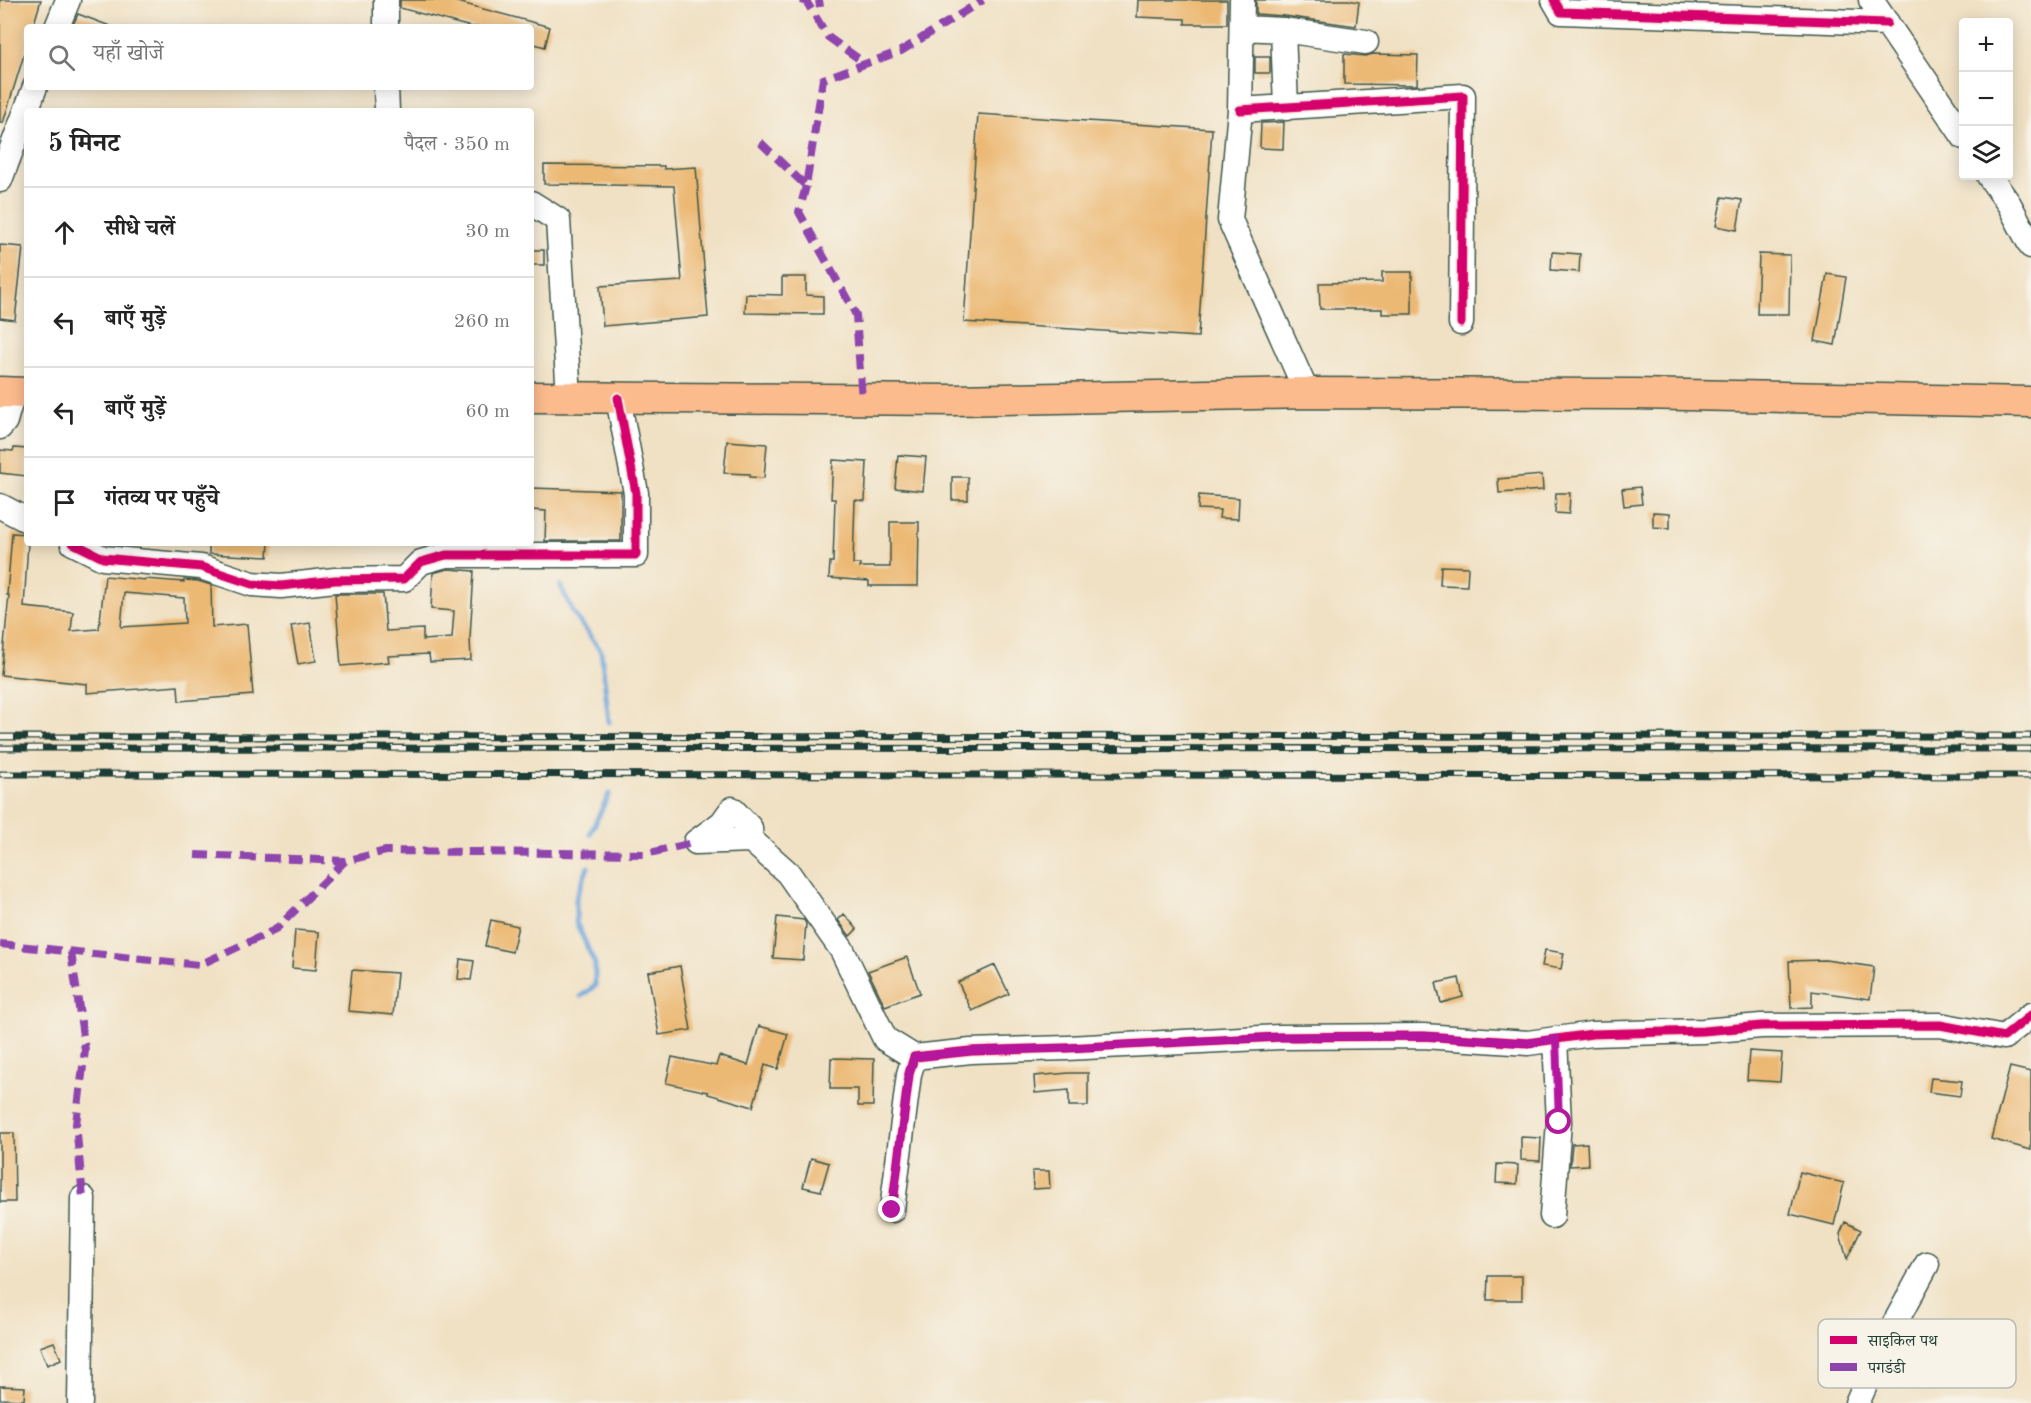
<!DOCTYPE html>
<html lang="hi">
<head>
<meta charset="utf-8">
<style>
	body { margin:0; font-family:"Old Standard TT","Noto Serif Devanagari",serif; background:#f2f2f2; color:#222 }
	.controls { position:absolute; right:18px; top:18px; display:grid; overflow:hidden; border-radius:6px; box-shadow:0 3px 15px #0003 }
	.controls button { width:54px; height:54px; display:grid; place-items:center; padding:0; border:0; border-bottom:2px solid #e0e0e0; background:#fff; color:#222; font:30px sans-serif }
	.stop { position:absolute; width:18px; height:18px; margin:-14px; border:4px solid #b5179e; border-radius:50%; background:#fff }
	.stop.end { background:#b5179e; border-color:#fff; box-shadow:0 2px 6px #0008 }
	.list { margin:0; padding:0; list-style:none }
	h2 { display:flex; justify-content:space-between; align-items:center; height:78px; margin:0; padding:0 24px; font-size:26px }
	h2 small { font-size:20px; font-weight:400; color:#767676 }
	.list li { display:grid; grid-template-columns:39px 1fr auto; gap:18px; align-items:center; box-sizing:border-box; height:90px; padding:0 24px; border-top:2px solid #e0e0e0 }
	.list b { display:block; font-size:22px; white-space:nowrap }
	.list em { font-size:20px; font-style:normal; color:#767676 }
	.icon { flex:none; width:33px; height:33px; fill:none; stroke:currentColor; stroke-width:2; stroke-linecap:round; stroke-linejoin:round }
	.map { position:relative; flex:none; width:2031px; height:1403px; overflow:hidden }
	.search { position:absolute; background:#fff; box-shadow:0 3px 15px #0003; left:24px; top:24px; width:510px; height:66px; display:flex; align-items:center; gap:15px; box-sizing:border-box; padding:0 21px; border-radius:6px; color:#767676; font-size:22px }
	.panel { position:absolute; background:#fff; box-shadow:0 3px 15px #0003; left:24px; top:108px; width:510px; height:438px; border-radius:6px }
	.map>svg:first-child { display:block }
</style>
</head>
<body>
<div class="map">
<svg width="2031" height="1403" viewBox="0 0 2031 1403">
	<rect width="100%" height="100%" fill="#f7f3e8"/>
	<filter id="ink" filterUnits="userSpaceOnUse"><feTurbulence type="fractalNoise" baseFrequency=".0167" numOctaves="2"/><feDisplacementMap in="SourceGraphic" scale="12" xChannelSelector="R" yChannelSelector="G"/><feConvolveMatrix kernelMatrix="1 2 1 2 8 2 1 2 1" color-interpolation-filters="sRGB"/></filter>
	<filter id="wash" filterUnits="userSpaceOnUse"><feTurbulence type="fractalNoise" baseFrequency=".008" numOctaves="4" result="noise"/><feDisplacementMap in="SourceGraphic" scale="24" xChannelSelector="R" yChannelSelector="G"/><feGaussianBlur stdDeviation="1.35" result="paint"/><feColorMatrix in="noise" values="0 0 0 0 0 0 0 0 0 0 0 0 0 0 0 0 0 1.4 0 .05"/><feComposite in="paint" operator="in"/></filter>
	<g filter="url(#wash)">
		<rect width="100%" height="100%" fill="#f0e1c4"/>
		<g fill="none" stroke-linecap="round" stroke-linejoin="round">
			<path stroke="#6ba4da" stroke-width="5" d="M560 585 574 614 601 651 609 722
				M590 834 609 794
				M581 996 595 986V964L576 922V898L588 867"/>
		</g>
		<g id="blocks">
			<path fill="#ecb975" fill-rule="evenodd" d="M0 0H41L33 27H27V45L3 123 0 122Z
				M400 0H450L550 27 545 47 531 43V27H471L400 8Z
				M1138 0H1227V24H1185V19L1137 17Z
				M1256 0H1348L1359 2 1356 26 1285 16 1256 14Z
				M78 14 110 26V27H72Z
				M1344 54 1365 56 1373 54 1418 55 1417 85 1344 84Z
				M1255 57H1270V73H1255Z
				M978 114 1212 129 1198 337 964 322Z
				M1284 122 1283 149 1260 148 1261 123Z
				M544 165 664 166V169L696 167 708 317 603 326 600 286 682 281 674 186 544 184Z
				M1722 197 1742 200 1737 230 1716 226Z
				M0 245 23 247 15 320 0 318Z
				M531 250H544V265H531Z
				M1552 252 1580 254 1579 272 1551 270Z
				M1759 254 1790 255 1789 314H1757Z
				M1382 272H1412V314H1382V309H1320L1319 283 1382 282Z
				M1827 274 1846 277 1835 345 1815 341Z
				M782 277H806V295L823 296V314L745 313 746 294 782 295Z
				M727 441 767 444 764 478 750 477V474L724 473Z
				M14 448 27 449V476L0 473V450L13 451Z
				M898 455 926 457 923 491 895 488Z
				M833 460 867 462 865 501 855 500 853 564H860V567H890V522H919L918 586H869V581L829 578 830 562H833L835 499H831Z
				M1542 475 1543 490 1499 493 1498 479Z
				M952 477H968V500H952Z
				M1640 487 1642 504 1624 506 1622 489Z
				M531 488 621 491V541H545L546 511 531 510Z
				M1556 493H1570L1569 514 1555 513Z
				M1199 495 1239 498 1238 519 1219 518 1220 510 1198 509Z
				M1653 512 1670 513V528L1653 527Z
				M12 533 27 534 28 543 24 607 73 612 71 631 99 629 105 576 145 580V579L184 582V580L198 581 211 585 212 627 247 624 253 695 179 701 178 686 87 693V684L1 675 9 595H7ZM124 593 184 598 185 623 121 627Z
				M209 543H269L268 557 209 554Z
				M1441 566 1468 567 1467 586 1440 585Z
				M448 569 474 571 470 638 471 660 430 662 429 654 388 656 389 662 341 666 335 594H383L386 631 423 629V640L452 638 454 611 431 609 433 573Z
				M310 623 316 661 298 664 291 626Z
				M844 914 857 929 850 936 838 920Z
				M777 917 804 920 806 924 803 960 773 958Z
				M491 920 518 926 512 952 485 946Z
				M295 930 319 932 316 970 292 968Z
				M1545 950 1564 953 1561 969 1542 966Z
				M907 957 920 993 885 1006 868 971Z
				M460 959 474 961 471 980 458 979Z
				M1825 960 1874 967 1870 999 1812 991V1007L1791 1008 1789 961Z
				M995 965 1009 994 972 1011 958 982Z
				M680 966 691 1030 659 1035 648 972Z
				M352 970 397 973 393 1015 348 1011Z
				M1459 978 1463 997 1441 1003 1436 983Z
				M759 1026 788 1034 778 1069 765 1065 753 1107 708 1094V1092L666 1083 672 1057 716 1066 719 1056 748 1065Z
				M1749 1051 1782 1053 1780 1082 1747 1080Z
				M831 1058 874 1059 873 1106H858V1089H830Z
				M2010 1067 2031 1072V1150L1991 1139Z
				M1069 1073H1088V1106H1069V1090L1035 1093 1034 1076Z
				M1931 1078 1962 1081 1960 1096 1929 1092Z
				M0 1133H14L15 1202H0Z
				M1521 1137 1541 1138 1540 1161 1521 1160Z
				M1587 1143 1588 1165 1570 1166 1572 1144Z
				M811 1158 829 1163 821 1191 803 1187Z
				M1497 1164 1518 1165 1517 1184 1496 1183Z
				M1032 1171H1049L1050 1188 1033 1189Z
				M1800 1172 1844 1183 1834 1225 1790 1214Z
				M1845 1222 1861 1230 1847 1259 1840 1234Z
				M1488 1276H1522V1300H1487Z
				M54 1342 61 1359 47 1365 40 1347Z
				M0 1386 25 1387 24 1400 0 1399Z"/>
		</g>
	</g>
	<g filter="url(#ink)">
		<use href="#blocks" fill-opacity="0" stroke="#3e564a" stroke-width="1.5"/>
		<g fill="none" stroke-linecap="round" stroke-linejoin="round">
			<g stroke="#3e564a" stroke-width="27">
				<path id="minor" d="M386 0V27
					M1242 0 1240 110 1230 220 1307 393
					M1554 0 1561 12 1887 23
					M1871 0 1964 137
					M57 27 68 0
					M1242 28 1283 30 1366 42
					M1283 30 1286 108
					M386 87 387 111
					M1240 110 1463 96 1461 323
					M1989 176 2009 204 2031 246
					M0 180 35 87
					M531 203 558 220 569 397
					M0 427 5 421 13 393
					M0 506 27 520
					M73 543 103 558 201 567 252 584 281 586 335 580 404 579 421 562 446 555H636V493L618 398
					M696 842 751 840 788 873 842 950 885 1039 914 1057
					M696 842 722 823 732 809 750 828 751 840
					M892 1210 909 1074 914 1057 971 1051 1067 1048 1280 1037 1423 1036 1528 1043 1592 1034 1703 1031 1761 1026 1940 1025 2004 1037 2031 1015
					M1552 1216 1559 1122 1555 1039
					M80 1403 83 1198
					M1857 1403 1883 1345 1927 1264"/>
			</g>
			<g stroke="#3e564a" stroke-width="33">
				<path id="major" d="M0 392 27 393
					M531 397 955 400 1307 393 1635 394 2031 402"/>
			</g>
			<use href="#minor" stroke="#fff" stroke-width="24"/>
			<use href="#major" stroke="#fbbb8c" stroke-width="30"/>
			<g stroke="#1f3d34" stroke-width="7">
				<path id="rail" d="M0 737 2031 736
					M0 748 2031 749
					M0 774 2031 776"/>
			</g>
			<use href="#rail" stroke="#f7f3e8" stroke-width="4.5" stroke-dasharray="14" stroke-linecap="butt"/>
			<path stroke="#8e44ad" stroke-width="8" stroke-dasharray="15 8" stroke-linecap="butt" d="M801 0 806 1 828 37 866 64
				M819 0 820 7
				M760 142 806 186 823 79 901 51 983 0
				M806 186 799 212 856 315 862 400
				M195 855 345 861
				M0 944 199 965 275 930 345 861 386 851 646 854 696 842
				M71 952 85 1050 76 1124 83 1198"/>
			<g stroke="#f7f3e8" stroke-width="13">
				<path id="cycleway" d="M1554 0 1561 12 1887 23
					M1240 110 1463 96 1461 323
					M73 543 103 558 201 567 252 584 281 586 335 580 404 579 421 562 446 555H636V493L618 398
					M892 1210 909 1074 914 1057 971 1051 1067 1048 1280 1037 1423 1036 1528 1043 1592 1034 1703 1031 1761 1026 1940 1025 2004 1037 2031 1015"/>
			</g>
			<use href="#cycleway" stroke="#d6006c" stroke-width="9"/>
		</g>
	</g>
	<g fill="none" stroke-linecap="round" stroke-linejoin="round" filter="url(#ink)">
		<path stroke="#b5179e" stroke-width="8" d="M892 1210 909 1074 914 1057 971 1051 1067 1048 1280 1037 1424 1036 1528 1043 1556 1039 1559 1122"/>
	</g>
	<rect x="1818" y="1319" width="198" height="69" rx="9" fill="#f7f3e8" stroke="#b6bcb2" stroke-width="1.5"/>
	<rect x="1830" y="1336" width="27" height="8" fill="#d6006c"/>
	<rect x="1830" y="1363" width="27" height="8" fill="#8e44ad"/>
	<g font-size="16" fill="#1f3d34">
		<text x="1868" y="1346">साइकिल पथ</text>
		<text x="1868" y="1373">पगडंडी</text>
	</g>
</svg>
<div class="controls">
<button>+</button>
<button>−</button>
<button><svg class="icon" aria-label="layers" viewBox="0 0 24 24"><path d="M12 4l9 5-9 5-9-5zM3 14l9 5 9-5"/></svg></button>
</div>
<div class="stop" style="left:1559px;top:1122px"></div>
<div class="stop end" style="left:892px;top:1210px"></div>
<div class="search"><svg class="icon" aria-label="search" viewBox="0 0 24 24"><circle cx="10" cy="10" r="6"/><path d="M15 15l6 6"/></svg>यहाँ खोजें</div>
<section class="panel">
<h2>5 मिनट<small>पैदल · 350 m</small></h2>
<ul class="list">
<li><svg class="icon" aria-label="ahead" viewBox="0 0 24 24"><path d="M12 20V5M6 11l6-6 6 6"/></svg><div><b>सीधे चलें</b></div><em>30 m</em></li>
<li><svg class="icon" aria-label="left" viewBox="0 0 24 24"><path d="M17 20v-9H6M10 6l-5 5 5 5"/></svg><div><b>बाएँ मुड़ें</b></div><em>260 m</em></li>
<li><svg class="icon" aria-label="left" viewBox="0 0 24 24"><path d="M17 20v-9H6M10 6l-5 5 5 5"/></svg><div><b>बाएँ मुड़ें</b></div><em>60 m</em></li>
<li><svg class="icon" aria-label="arrive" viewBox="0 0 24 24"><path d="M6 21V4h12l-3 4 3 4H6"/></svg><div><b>गंतव्य पर पहुँचे</b></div></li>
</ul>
</section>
</div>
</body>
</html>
